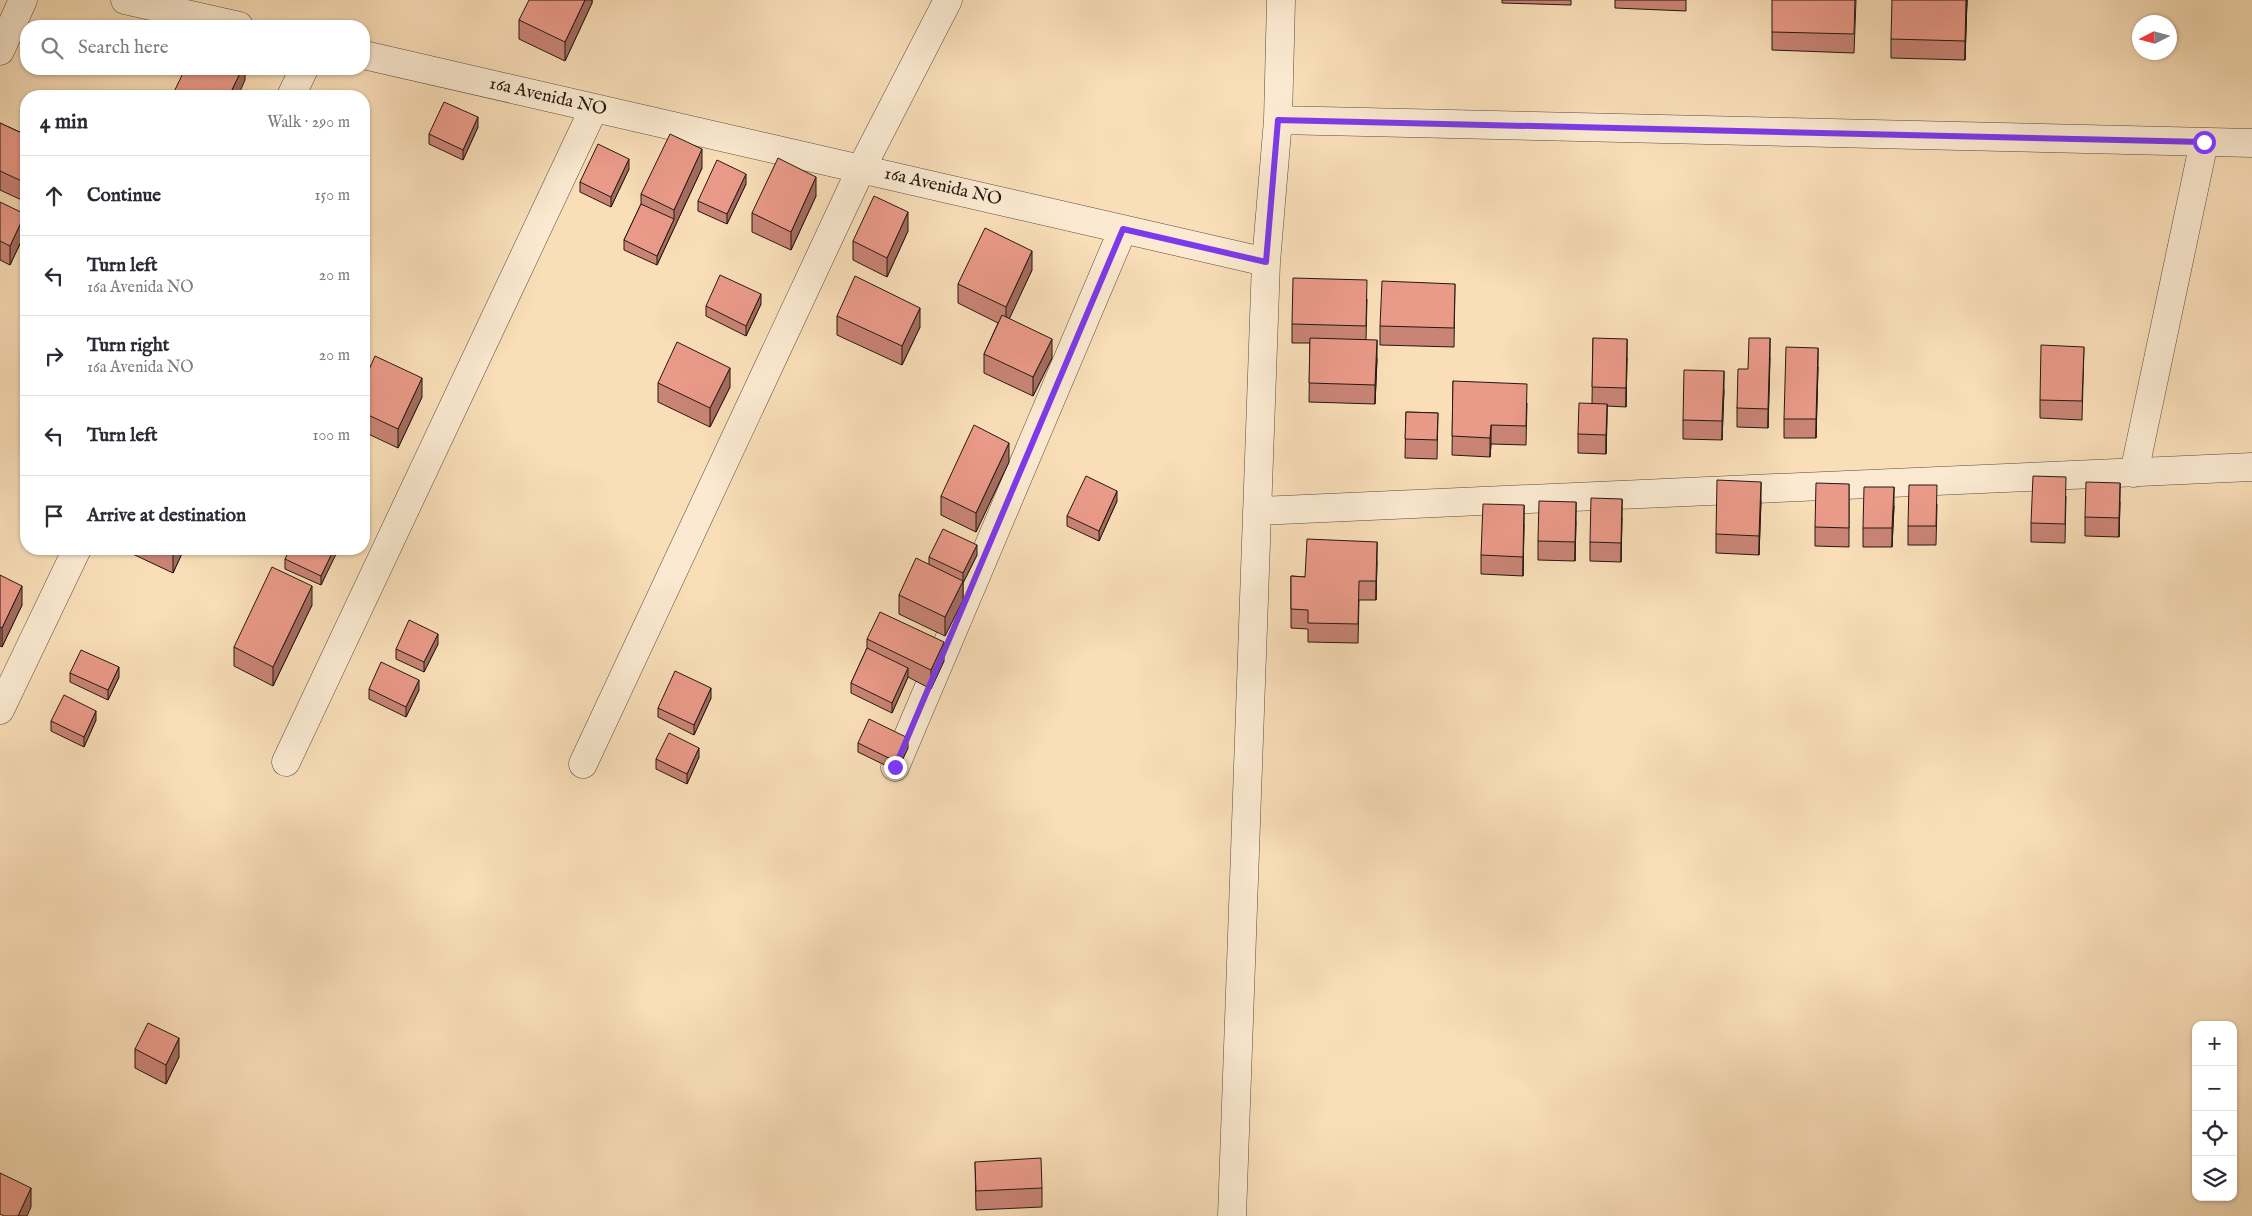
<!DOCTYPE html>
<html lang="en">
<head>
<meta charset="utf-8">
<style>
	body { margin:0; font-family:"IM FELL English",serif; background:#f2f2f3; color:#2b2b33 }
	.controls { position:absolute; right:15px; bottom:15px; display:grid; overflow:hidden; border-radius:10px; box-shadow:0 1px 4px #0004 }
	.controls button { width:45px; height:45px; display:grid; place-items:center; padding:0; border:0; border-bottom:1px solid #e1e1e2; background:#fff; color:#2b2b33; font:25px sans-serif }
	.compass { position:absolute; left:2132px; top:15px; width:45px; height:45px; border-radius:50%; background:#fff; box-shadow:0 1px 4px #0004; rotate:264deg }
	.stop { position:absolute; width:15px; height:15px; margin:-11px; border:4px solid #7c3aed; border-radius:50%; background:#fff }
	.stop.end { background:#7c3aed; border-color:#fff; box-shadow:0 1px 5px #0008 }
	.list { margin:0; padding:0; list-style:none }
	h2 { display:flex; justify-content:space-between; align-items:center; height:65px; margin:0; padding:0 20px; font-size:21px }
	h2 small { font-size:16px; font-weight:400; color:#7c7c81 }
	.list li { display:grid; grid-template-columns:32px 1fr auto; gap:15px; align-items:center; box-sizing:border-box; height:80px; padding:0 20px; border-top:1px solid #e1e1e2 }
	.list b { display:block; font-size:19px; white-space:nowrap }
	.list p { margin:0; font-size:16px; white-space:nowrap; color:#7c7c81 }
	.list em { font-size:16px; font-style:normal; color:#7c7c81 }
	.icon { flex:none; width:28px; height:28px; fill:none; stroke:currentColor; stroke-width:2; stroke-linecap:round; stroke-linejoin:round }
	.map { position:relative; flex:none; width:2252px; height:1216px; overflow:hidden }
	.search { position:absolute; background:#fff; box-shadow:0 1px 4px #0004; left:20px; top:20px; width:350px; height:55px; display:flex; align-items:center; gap:12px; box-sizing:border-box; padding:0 18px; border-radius:20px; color:#7c7c81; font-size:19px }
	.panel { position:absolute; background:#fff; box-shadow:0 1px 4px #0004; left:20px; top:90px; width:350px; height:465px; border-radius:20px }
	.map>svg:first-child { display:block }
</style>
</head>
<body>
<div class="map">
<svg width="2252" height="1216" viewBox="0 0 2252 1216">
	<rect width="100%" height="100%" fill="#f9deb8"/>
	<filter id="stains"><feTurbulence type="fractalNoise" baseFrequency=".004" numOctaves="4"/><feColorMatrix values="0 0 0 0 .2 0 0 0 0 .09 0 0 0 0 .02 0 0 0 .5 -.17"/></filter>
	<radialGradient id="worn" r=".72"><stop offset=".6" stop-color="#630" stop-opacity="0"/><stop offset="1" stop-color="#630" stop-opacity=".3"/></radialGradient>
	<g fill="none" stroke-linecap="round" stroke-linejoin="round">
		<g stroke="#5a4a3b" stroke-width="29">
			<path id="street" d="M125 0 239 26
				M0 51 23 0
				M364 55 1266 262
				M291 96 304 69
				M1278 120 2252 143
				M2134 473 2204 142
				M1257 511 2252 467
				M0 710 77 549
				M286 762 594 108
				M583 764 861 169 948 0
				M895 767 1123 229
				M1232 1216 1266 262 1278 120 1281 0"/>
		</g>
		<use href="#street" stroke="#fbead1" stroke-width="28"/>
	</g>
	<path fill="#c98476" stroke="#251811" d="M592 0V3L565 61 519 39V20Z
		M1502 0H1571V5L1502 3Z
		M1615 0H1686V11L1615 8Z
		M1856 0 1854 53 1772 50V32Z
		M1967 0 1965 60 1891 58V39Z
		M0 123 26 135V202L0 190Z
		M478 127 463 160 429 144V134Z
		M702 168 657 265 624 250V240L641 204V194Z
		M629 169 611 207 580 192V182Z
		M746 184 727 224 698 211V201Z
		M816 196 791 250 752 232V213Z
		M0 202 25 233 10 265 0 260Z
		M908 231 887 277 853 260V241Z
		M1032 270 1009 318 1052 358 1033 396 984 373V354L998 323 958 303V284Z
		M1455 284 1454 347 1380 345V326Z
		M1367 299 1366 340 1377 359 1375 404 1309 402 1310 343H1292V324Z
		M761 304 746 336 706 316V306Z
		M837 316 920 327 902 365 837 335Z
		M1593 338 1627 358 1626 407 1607 406 1606 454 1578 453V434L1592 403Z
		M2084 347 2082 420 2040 418V400Z
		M1770 357 1768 428 1737 427V408L1748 369Z
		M1818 367 1816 438H1784V419Z
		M364 381 422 397 398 448 364 432Z
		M1453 381 1527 403 1526 445 1491 444 1490 457 1452 455Z
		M658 383 730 387 710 427 658 402Z
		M1724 390 1722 440 1683 439V420Z
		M1406 412 1438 413 1437 459 1405 458Z
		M1009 462 976 532 941 515V496Z
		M1849 484V547L1815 546V527Z
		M2066 496 2065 543 2031 542V523Z
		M1117 501 1099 541 1067 526V516Z
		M1761 501 1759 555 1716 553V534Z
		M2120 502 2119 537 2085 536V517Z
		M1937 504 1936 545H1908V526Z
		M1894 506 1892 547H1863V528Z
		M1622 518 1621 562 1590 561V542Z
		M1576 521 1575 561 1538 560V541Z
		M1524 524 1523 576 1481 574V555Z
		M122 549H184L173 573Z
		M338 549 321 585 285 569V559Z
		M977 555 963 583V600L945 636 899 614V595L929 564V557Z
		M1377 561 1376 600H1359L1358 643 1308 642V629L1291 628V576L1305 577Z
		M0 575 22 605 2 647 0 646Z
		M312 605 273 686 234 666V647Z
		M867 639 944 661 931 689 908 677 892 713 851 693V683L867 648Z
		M438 644 424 672 396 659V649Z
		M70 673 119 677 108 700 70 682Z
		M369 689 419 690 406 717 369 699Z
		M711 698 694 735 658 717V708Z
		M96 720 84 747 51 731V721Z
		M858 743 908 748 897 771 858 752Z
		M699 757 687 784 656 769V759Z
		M135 1049 179 1057 166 1084 135 1068Z
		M975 1162 1042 1188V1207L976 1210Z"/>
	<path fill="#a46c60" stroke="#251811" d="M585 0H592V3L565 61V42Z
		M1967 0 1965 60V41Z
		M242 69H245V80L238 96H229Z
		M478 117V127L463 160V150Z
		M702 149V168L657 265V256L674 219V210Z
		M629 159V169L611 207V197Z
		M746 174V184L727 224V214Z
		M816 177V196L791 250V232Z
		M908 212V231L887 277V258Z
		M25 214V233L10 265V246Z
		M1032 251V270L1006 326V307Z
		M761 294V304L746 336V326Z
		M920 308V327L902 365V346Z
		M1770 338V357L1768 428V409Z
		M1052 339V358L1033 396V377Z
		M1627 339V358L1626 407V388Z
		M1377 340V359L1375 404V385Z
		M1818 348V367L1816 438V419Z
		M730 368V387L710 427V408Z
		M1724 371V390L1722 440V421Z
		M422 378V397L398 448V429Z
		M1607 404V422L1606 454V435Z
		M1491 425V444L1490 457V438Z
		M1009 443V462L976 532V513Z
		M1761 482V501L1759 555V536Z
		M2120 483V502L2119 537V518Z
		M1894 487V506L1892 547V528Z
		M1117 491V501L1099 541V531Z
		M1622 499V518L1621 562V543Z
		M1576 502V521L1575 561V542Z
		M1524 505V524L1523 576V557Z
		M1377 542V561L1376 600V581Z
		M977 545V555L963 583V573Z
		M175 549H184L173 573V554Z
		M334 549H338V550L321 585V576Z
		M963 581V600L945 636V617Z
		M22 586V605L2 647V628Z
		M312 586V605L273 686V667Z
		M438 634V644L424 672V662Z
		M944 642V661L931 689V670Z
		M119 667V677L108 700V690Z
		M908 668V677L892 713V703Z
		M419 680V690L406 717V707Z
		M711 688V698L694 735V725Z
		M96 711V720L84 747V737Z
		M908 738V748L897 771V762Z
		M699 748V757L687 784V774Z
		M179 1038V1057L166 1084V1065Z
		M31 1188V1207L27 1216H18Z"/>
	<path fill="#ea9a89" stroke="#251811" d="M529 0H585L565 42 519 20Z
		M1772 0H1855L1854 34 1772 32Z
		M1892 0H1966L1965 41 1891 39Z
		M185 69H242L229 96H172Z
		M444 102 478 117 463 150 429 134Z
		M0 123 26 135V183L0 171Z
		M670 134 702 149 674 210 641 194Z
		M598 144 629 159 611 197 580 182Z
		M778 158 816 177 791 232 752 213Z
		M717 160 746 174 727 214 698 201Z
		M874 196 908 212 887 258 853 241Z
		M0 202 25 214 10 246 0 241Z
		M641 204 674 219 657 256 624 240Z
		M985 228 1032 251 1006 307 958 284Z
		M720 275 761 294 746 326 706 306Z
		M855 276 920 308 902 346 837 316Z
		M1293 278 1367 280 1366 326 1292 324Z
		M1382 281 1455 284 1454 328 1380 326Z
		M1002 315 1052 339 1033 377 984 354Z
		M1310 338 1377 340 1375 385 1309 383Z
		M1593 338 1627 339 1626 388 1592 387Z
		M1749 338H1770L1768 409 1737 408 1738 369H1748Z
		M677 342 730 368 710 408 658 383Z
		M2041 345 2084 347 2082 401 2040 400Z
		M1786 347 1818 348 1816 419H1784Z
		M375 356 422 378 398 429 364 413V381Z
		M1684 370 1724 371 1722 421 1683 420Z
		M1453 381 1527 384 1526 426 1491 425 1490 438 1452 436Z
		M1579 403 1607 404 1606 435 1578 434Z
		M1406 412 1438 413 1437 440 1405 439Z
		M974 425 1009 443 976 513 941 496Z
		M1086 476 1117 491 1099 531 1067 516Z
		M2033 476 2066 477 2065 524 2031 523Z
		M1717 480 1761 482 1759 536 1716 534Z
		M2086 482 2120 483 2119 518 2085 517Z
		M1816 483 1849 484V528L1815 527Z
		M1909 485H1937L1936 526H1908Z
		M1864 487H1894L1892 528H1863Z
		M1591 498 1622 499 1621 543 1590 542Z
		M1539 501 1576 502 1575 542 1538 541Z
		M1483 504 1524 505 1523 557 1481 555Z
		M943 529 977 545 963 573 929 557Z
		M1307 539 1377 542 1376 581H1359L1358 624 1308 623V610L1291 609V576L1305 577Z
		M163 549H175L173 554Z
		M290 549H334L321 576 285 559Z
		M916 558 963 581 945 617 899 595Z
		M272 567 312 586 273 667 234 647Z
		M0 575 22 586 2 628 0 627Z
		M880 612 944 642 931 670 867 639Z
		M409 620 438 634 424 662 396 649Z
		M867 648 908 668 892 703 851 683Z
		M81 650 119 667 108 690 70 673Z
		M381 662 419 680 406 707 369 689Z
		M675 671 711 688 694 725 658 708Z
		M64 695 96 711 84 737 51 721Z
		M869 719 908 738 897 762 858 743Z
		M669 733 699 748 687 774 656 759Z
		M148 1023 179 1038 166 1065 135 1049Z
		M1041 1158 1042 1188 976 1191 975 1162Z
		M0 1173 31 1188 18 1216H4L0 1214Z"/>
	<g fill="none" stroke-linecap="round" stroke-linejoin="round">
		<path stroke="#7c3aed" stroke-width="6" d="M895 767 1123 229 1266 262 1278 120 2204 142"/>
	</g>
	<g text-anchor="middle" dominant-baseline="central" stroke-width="4" stroke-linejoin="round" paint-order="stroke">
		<g font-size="18" fill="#251811" stroke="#fbead1">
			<text transform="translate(548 97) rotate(13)">16a Avenida NO</text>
			<text transform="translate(943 187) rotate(13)">16a Avenida NO</text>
		</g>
	</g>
	<rect width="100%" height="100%" filter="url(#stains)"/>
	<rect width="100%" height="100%" fill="url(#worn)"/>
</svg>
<div class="controls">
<button>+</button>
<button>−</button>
<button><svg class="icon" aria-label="locate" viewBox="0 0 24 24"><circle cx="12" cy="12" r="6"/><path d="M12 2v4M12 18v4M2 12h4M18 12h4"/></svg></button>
<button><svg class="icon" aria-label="layers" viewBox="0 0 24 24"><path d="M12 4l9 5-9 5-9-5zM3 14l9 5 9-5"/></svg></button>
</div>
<svg class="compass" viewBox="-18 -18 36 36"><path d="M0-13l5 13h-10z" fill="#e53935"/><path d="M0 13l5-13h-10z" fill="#7c7c81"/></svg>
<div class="stop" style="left:2204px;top:142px"></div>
<div class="stop end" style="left:895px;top:767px"></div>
<div class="search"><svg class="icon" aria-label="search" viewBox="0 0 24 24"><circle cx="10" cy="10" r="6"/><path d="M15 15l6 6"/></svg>Search here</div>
<section class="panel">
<h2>4 min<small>Walk · 290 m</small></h2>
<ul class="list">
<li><svg class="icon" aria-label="ahead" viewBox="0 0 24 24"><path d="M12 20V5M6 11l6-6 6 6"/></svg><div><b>Continue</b></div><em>150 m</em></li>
<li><svg class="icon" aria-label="left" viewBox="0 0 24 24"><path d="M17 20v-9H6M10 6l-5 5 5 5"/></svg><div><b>Turn left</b><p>16a Avenida NO</p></div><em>20 m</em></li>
<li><svg class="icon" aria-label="right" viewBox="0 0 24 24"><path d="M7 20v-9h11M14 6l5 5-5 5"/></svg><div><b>Turn right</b><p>16a Avenida NO</p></div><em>20 m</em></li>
<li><svg class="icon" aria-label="left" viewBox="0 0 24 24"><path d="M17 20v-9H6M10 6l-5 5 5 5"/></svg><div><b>Turn left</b></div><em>100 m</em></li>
<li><svg class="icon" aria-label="arrive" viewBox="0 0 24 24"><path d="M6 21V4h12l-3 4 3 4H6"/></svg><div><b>Arrive at destination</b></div></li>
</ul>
</section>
</div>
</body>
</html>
